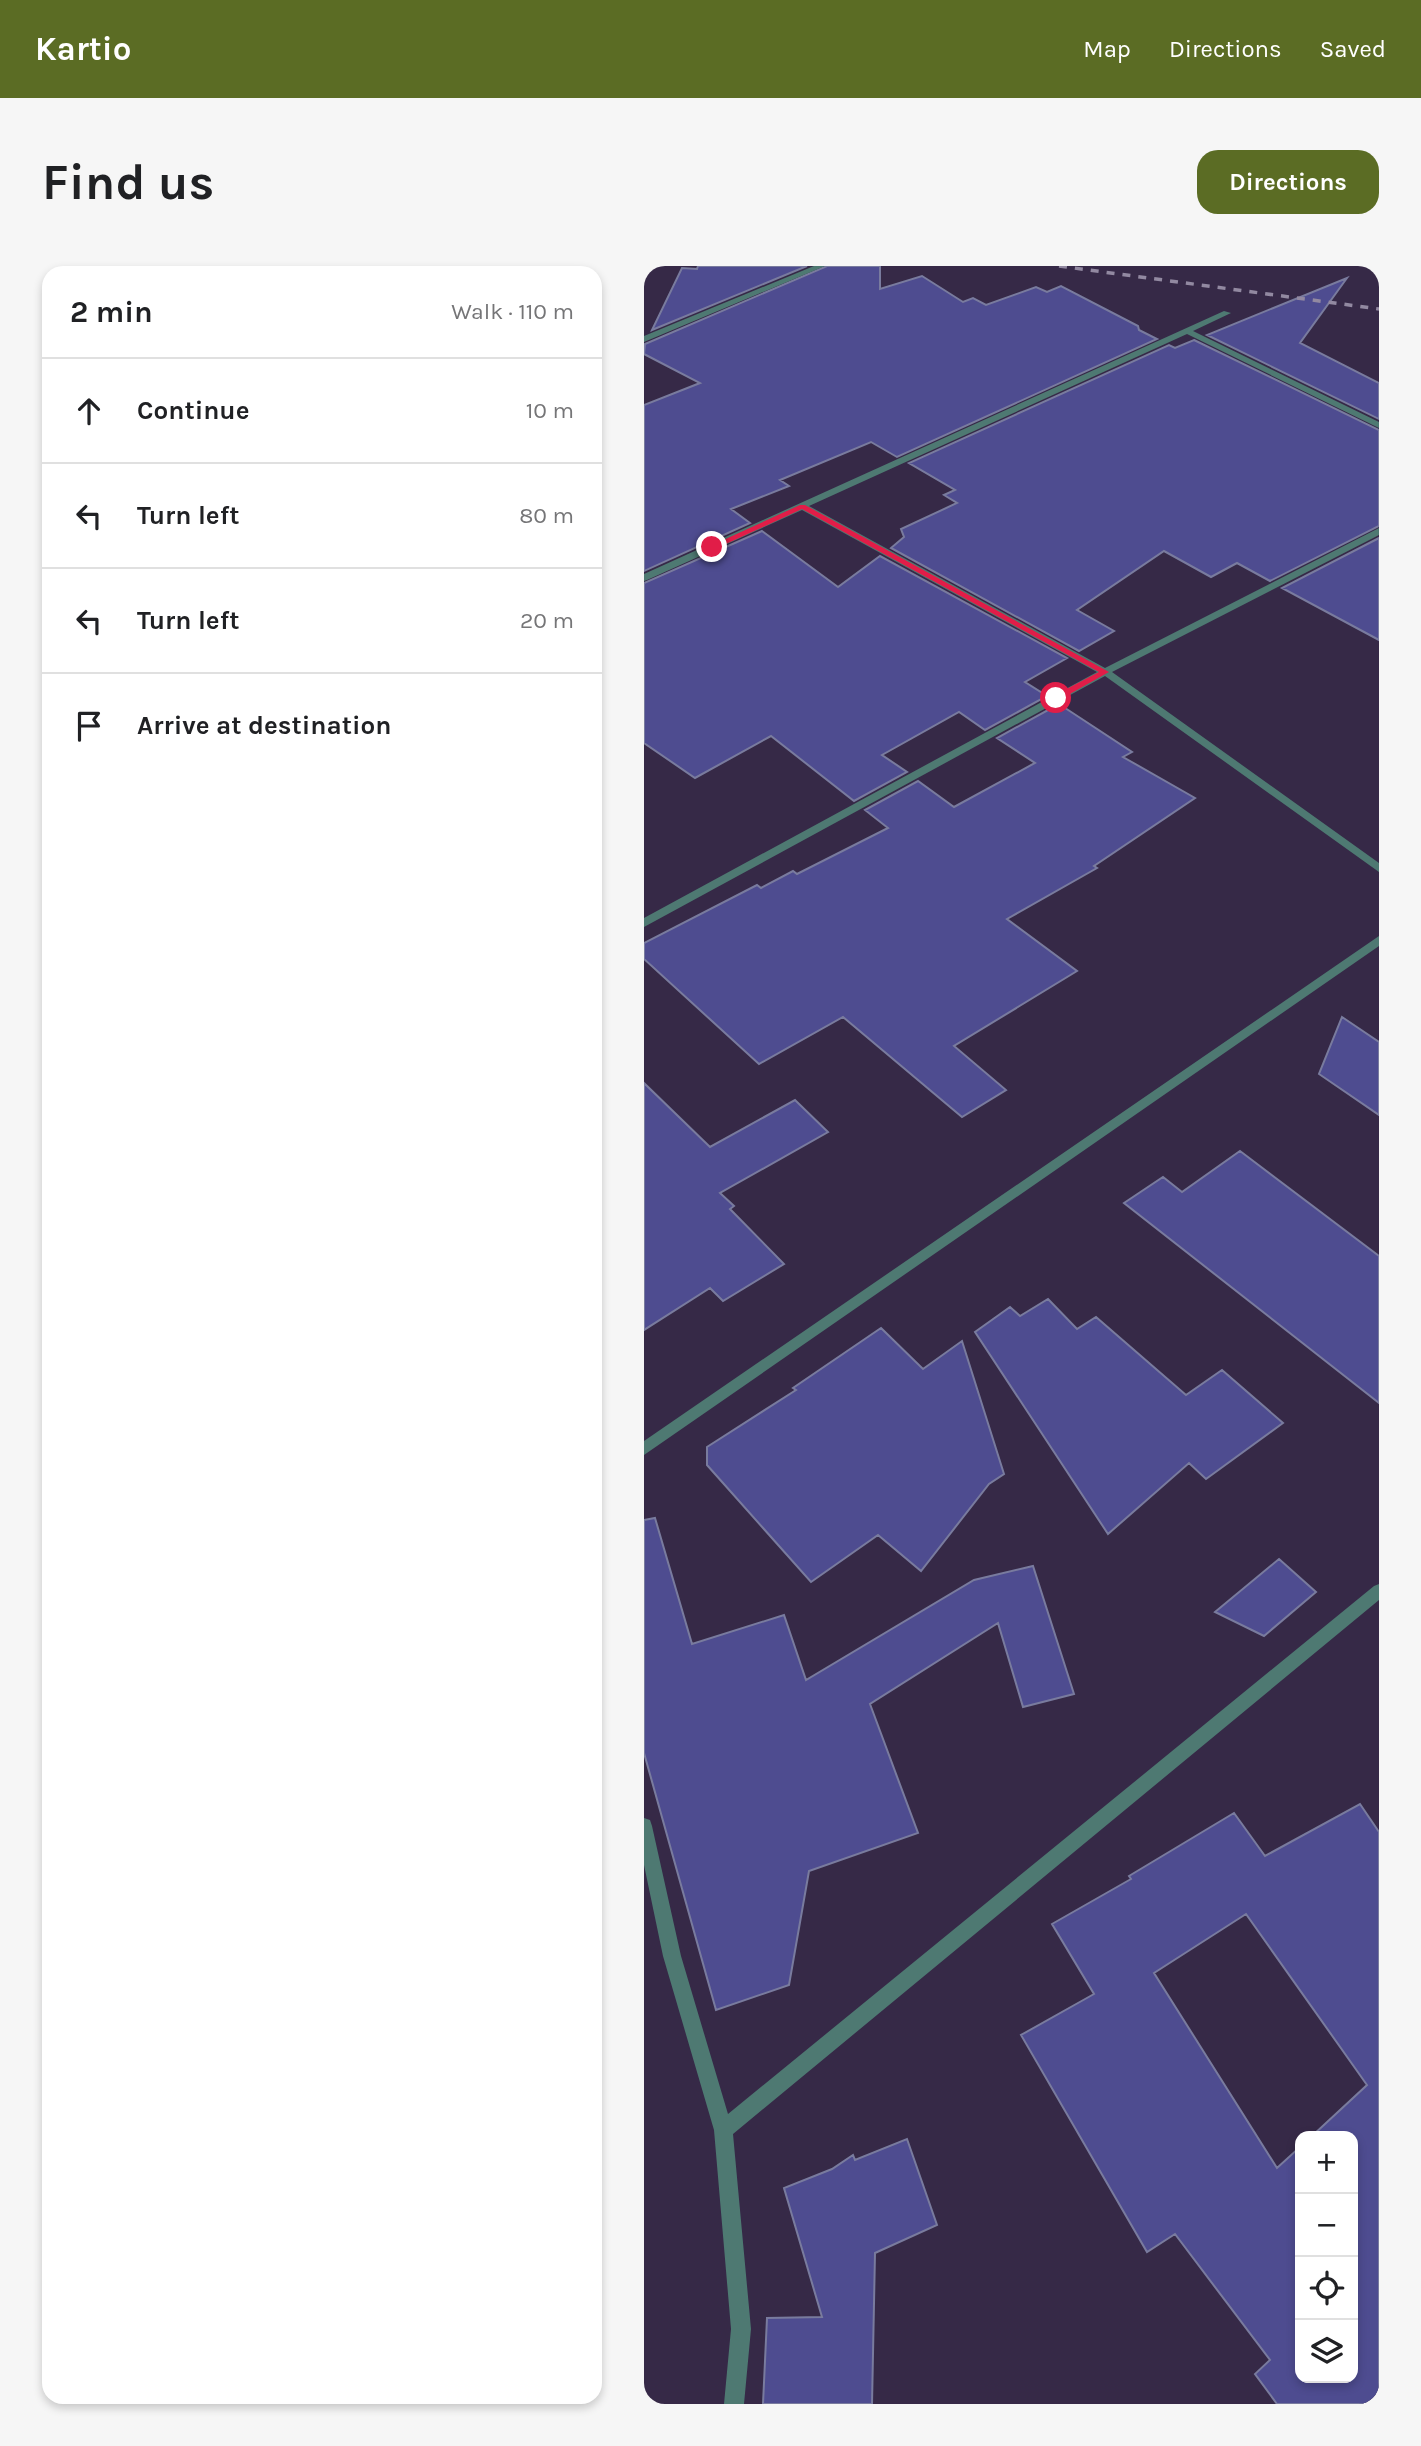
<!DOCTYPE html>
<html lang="en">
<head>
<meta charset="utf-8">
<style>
	body { margin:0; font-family:Karla,sans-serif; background:#f6f6f6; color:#202124 }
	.controls { position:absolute; right:21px; bottom:21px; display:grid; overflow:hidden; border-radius:14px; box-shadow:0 4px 10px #0003 }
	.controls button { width:63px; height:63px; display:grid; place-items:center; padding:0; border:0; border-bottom:2px solid #e0e0e0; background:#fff; color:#202124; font:35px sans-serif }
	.stop { position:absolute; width:21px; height:21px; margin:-16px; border:5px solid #e11d48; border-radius:50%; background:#fff }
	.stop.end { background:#e11d48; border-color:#fff; box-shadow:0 2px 7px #0008 }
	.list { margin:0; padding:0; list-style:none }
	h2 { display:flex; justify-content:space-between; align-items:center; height:91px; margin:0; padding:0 28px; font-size:30px }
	h2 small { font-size:23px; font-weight:400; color:#757577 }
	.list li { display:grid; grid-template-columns:46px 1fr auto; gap:21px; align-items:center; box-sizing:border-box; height:105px; padding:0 28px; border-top:2px solid #e0e0e0 }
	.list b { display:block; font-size:26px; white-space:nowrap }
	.list em { font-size:23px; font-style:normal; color:#757577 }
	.icon { flex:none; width:38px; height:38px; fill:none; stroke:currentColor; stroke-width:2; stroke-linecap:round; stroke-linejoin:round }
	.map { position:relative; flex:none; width:735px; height:2138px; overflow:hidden; border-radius:21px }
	header { display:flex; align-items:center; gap:42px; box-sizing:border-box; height:98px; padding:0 35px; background:#5b6c24; color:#fff }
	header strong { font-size:33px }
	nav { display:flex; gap:38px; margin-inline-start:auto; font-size:24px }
	.intro { display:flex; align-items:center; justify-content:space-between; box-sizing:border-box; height:168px; padding:0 42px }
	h1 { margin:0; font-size:49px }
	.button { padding:18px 32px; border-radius:21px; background:#5b6c24; color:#fff; font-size:24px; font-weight:700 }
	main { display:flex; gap:42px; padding:0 42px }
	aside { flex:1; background:#fff; border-radius:21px; box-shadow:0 4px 10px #0003 }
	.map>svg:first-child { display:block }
</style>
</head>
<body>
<header>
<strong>Kartio</strong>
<nav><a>Map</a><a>Directions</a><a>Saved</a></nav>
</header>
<div class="intro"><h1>Find us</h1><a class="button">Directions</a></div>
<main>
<aside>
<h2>2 min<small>Walk · 110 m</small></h2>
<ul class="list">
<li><svg class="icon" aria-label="ahead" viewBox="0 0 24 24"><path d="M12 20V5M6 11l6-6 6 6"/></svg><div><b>Continue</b></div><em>10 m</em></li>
<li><svg class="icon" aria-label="left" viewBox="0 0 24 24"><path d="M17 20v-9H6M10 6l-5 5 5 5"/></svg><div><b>Turn left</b></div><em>80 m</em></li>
<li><svg class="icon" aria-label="left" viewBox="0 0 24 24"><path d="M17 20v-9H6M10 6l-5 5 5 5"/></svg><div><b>Turn left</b></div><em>20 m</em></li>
<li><svg class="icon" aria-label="arrive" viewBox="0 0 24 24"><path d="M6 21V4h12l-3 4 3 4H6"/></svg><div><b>Arrive at destination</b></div></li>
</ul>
</aside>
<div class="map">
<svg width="735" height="2138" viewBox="0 0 735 2138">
	<rect width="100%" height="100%" fill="#362947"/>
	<path fill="#4e4c90" stroke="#797b9e" stroke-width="2" fill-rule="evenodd" d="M54 0H163L8 64 38 2 53 3Z
		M183 0H236V23L278 10 319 36 329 32 342 39 392 21 403 26 417 20 494 60 495 64 513 73 253 191 227 176 136 214 145 220 87 243 106 257 0 305V139L56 117 0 88 1 78Z
		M703 12 656 77 735 117V153L563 69Z
		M550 74 735 164V260L626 315 593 297 567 311 520 285 433 344 470 365 435 385 247 282 260 271 257 263 313 237 300 229 311 224 265 197 525 79 531 82Z
		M118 265 194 321 236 290 423 392 381 416 403 430 341 464 315 446 238 489 263 506 210 535 127 470 51 512 0 477V317Z
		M735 272V374L638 322Z
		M415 438 488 486 479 491 551 532 450 600 453 602 363 653 433 705 310 780 362 824 318 851 199 751 115 798 0 693V677L113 619 117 622 149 605 153 608 244 562 221 544 274 515 310 541 391 497 353 472Z
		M698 751 735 776V849L675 808Z
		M0 817 66 881 151 834 184 866 76 927 90 940 86 943 140 998 79 1035 66 1022 0 1064Z
		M596 885 735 990V1137L480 937 519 911 538 926Z
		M404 1033 433 1063 452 1051 542 1129 578 1104 639 1157 562 1213 545 1197 464 1268 331 1066 366 1041 376 1050Z
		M237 1062 279 1103 318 1075 360 1208 345 1218 277 1305 234 1269 167 1316 63 1199V1181L152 1124 149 1122Z
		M11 1252 48 1378 140 1349 162 1414 330 1314 389 1300 430 1428 379 1441 354 1357 226 1438 274 1567 165 1605 145 1719 72 1744 0 1487V1254Z
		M635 1293 672 1326 620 1370 571 1346Z
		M716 1538 735 1566V2138H633L611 2108 626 2094 531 1968 503 1986 377 1769 450 1728 408 1658 487 1613 485 1610 590 1547 621 1590ZM602 1648 723 1819 668 1870H709V2112H656V1881L633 1902 510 1707Z
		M263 1873 293 1959 231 1987 228 2138H119L123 2052 178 2051 140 1922 188 1903 209 1889 211 1894Z"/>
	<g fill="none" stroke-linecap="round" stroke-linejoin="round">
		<path fill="#4e7972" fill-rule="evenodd" d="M170 0H181L0 76V70Z
			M580 45 587 47 549 65 735 156V162L543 68 165 240 461 402 735 262V269L468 406 735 597V606L461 410 0 661V652L453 406 158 244 3 314 0 315V308Z
			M735 670V680L0 1189V1175Z
			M735 1318V1334L89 1868 107 2063 100 2138H80L87 2063 70 1864 19 1690 0 1599V1552L6 1554 8 1560 37 1690 84 1848 730 1320Z"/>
		<path stroke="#9289a1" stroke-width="3.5" stroke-dasharray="8 8" stroke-linecap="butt" d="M415 0 735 43"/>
	</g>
	<path fill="#e11d48" d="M156 239H161L465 406 415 434H409V430L455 406 158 243 71 283 64 281Z"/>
</svg>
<div class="controls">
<button>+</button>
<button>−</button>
<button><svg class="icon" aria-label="locate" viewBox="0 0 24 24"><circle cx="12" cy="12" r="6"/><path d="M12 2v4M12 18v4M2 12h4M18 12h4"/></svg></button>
<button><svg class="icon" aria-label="layers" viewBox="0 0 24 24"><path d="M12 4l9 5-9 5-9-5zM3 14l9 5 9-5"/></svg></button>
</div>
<div class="stop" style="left:412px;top:432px"></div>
<div class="stop end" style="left:68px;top:281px"></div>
</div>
</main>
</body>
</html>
